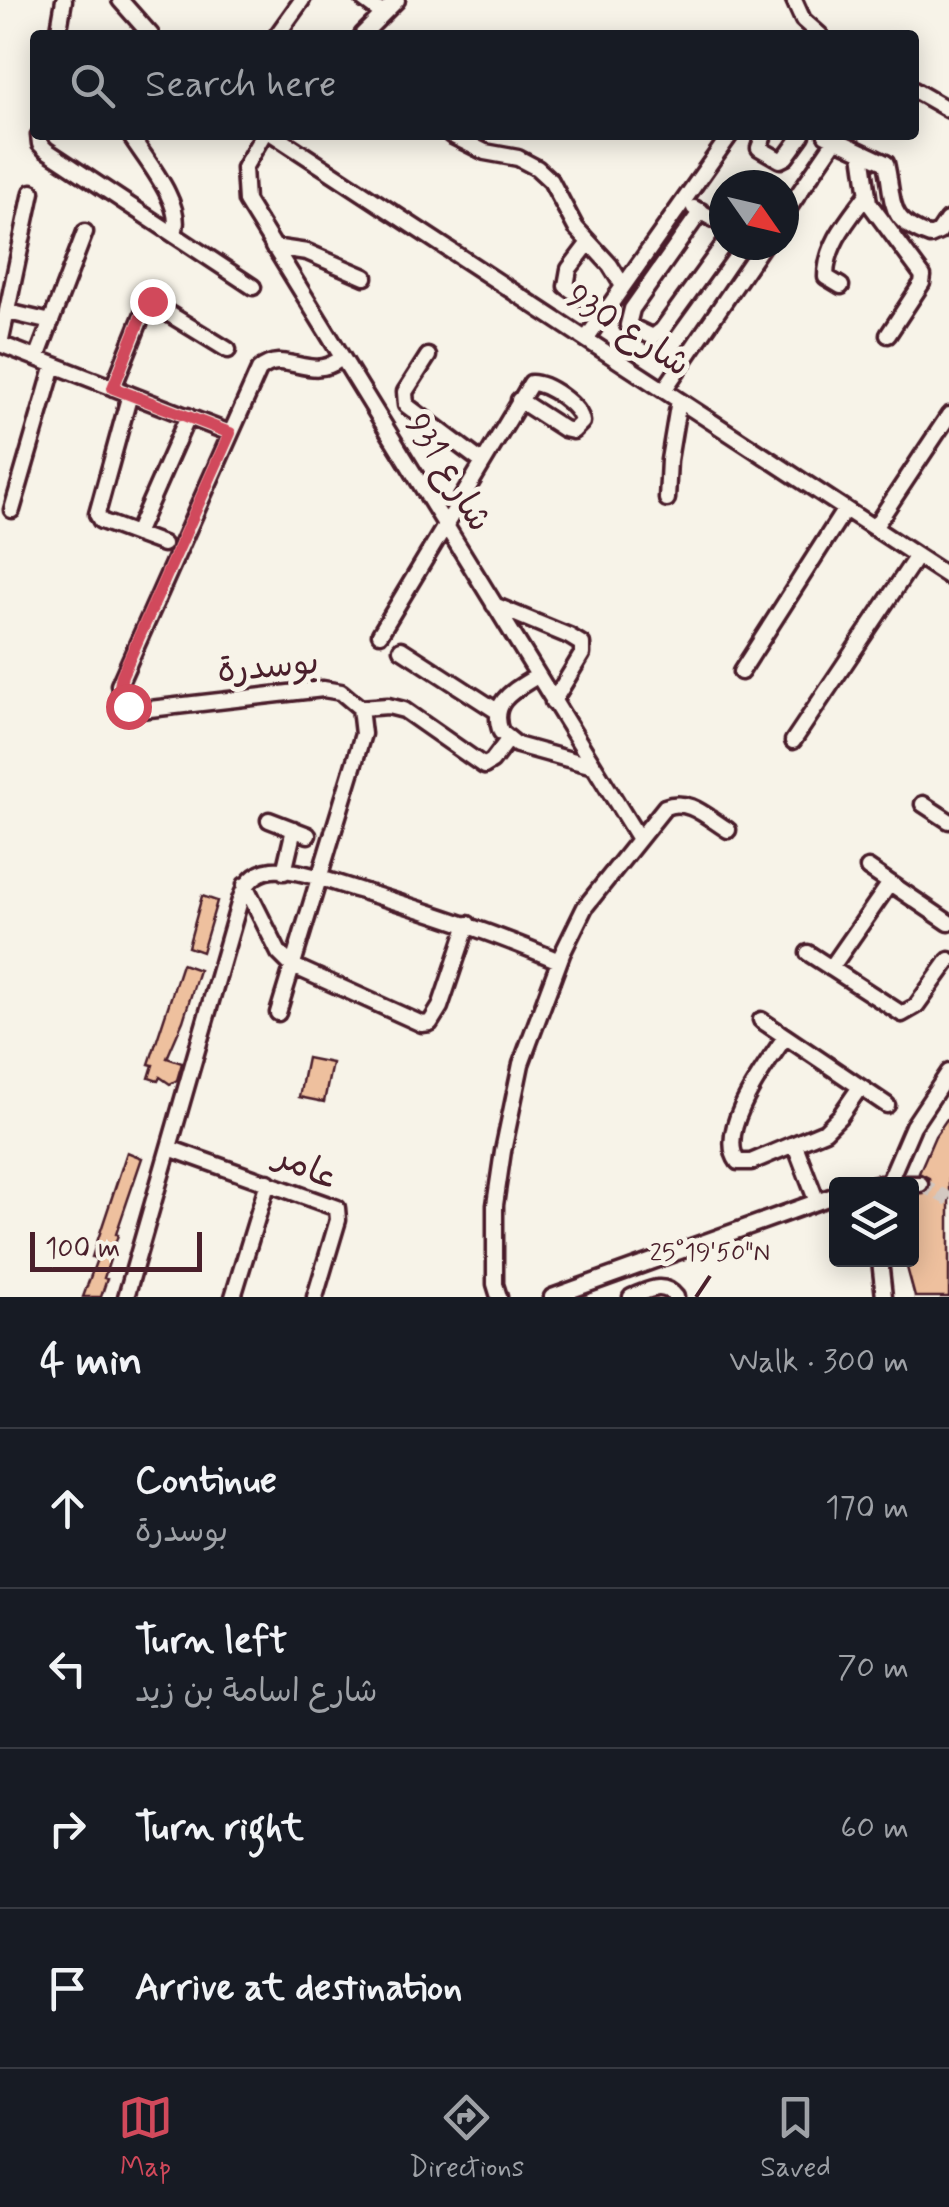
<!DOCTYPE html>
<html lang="en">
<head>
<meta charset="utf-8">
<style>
	body { margin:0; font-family:Mynerve,"Playpen Sans Arabic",sans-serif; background:#20242c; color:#f1f3f6 }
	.controls { position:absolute; right:30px; bottom:30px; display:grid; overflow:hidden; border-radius:10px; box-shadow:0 5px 25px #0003 }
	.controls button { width:90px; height:90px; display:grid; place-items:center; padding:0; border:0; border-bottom:2px solid #363941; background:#171b24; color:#f1f3f6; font:50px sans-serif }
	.compass { position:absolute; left:709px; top:170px; width:90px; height:90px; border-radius:50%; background:#171b24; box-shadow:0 5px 25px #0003; rotate:124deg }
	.scale { position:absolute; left:30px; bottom:25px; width:172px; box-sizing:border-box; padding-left:10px; border:5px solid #4a1f2b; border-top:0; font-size:28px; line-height:35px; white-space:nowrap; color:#4a1f2b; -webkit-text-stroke:8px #f7f3e8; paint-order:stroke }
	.stop { position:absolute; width:30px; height:30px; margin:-22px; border:8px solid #d1495b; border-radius:50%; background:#fff }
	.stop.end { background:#d1495b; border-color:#fff; box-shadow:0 2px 10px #0008 }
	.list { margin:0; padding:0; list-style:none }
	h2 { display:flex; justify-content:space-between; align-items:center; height:130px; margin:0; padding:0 40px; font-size:42px }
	h2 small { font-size:32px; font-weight:400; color:#9ea1a6 }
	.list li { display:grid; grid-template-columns:65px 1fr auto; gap:30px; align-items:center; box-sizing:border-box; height:160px; padding:0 40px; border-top:2px solid #363941 }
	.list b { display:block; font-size:38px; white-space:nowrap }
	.list p { margin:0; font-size:32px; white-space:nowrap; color:#9ea1a6 }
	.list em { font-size:32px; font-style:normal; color:#9ea1a6 }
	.icon { flex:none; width:55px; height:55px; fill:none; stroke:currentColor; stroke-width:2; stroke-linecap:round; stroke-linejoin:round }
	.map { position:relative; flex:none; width:949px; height:1297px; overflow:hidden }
	.search { position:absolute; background:#171b24; box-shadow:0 5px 25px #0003; left:30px; right:30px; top:30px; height:110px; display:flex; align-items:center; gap:25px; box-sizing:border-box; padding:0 35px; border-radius:10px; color:#9ea1a6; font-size:38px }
	.sheet { height:770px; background:#171b24 }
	nav { display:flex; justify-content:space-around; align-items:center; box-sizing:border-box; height:140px; border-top:2px solid #363941; background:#171b24; font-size:28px; color:#9ea1a6 }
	nav a { display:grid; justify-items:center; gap:5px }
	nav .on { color:#d1495b }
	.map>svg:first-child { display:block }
</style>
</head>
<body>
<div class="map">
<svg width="949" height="1297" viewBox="0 0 949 1297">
	<rect width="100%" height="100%" fill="#f7f3e8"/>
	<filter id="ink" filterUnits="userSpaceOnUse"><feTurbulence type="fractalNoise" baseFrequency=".01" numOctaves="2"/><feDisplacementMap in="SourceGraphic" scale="20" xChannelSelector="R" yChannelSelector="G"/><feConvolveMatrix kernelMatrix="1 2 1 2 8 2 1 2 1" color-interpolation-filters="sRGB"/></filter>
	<g filter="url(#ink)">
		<path fill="#eec09e" stroke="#4a1f2b" stroke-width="2.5" d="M202 896 217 901 202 952 188 947Z
			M182 964 199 970 183 1021 167 1058 182 1063 177 1080 170 1084 160 1077 158 1081 149 1078 153 1065 149 1064Z
			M307 1058 332 1063 324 1102 299 1097Z
			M949 1116V1297H915L905 1260H912V1199L913 1195 924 1194 930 1188 929 1178 919 1173 935 1136Z
			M127 1152 142 1158 116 1234 118 1235 104 1278 107 1279 101 1297H83L97 1259 92 1257Z"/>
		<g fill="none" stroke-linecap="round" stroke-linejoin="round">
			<path stroke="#d4c9c2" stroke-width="14" stroke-dasharray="14 7" stroke-linecap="butt" d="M920 1184 949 1199"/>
			<g stroke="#4a1f2b" stroke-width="21">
				<path id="minor" d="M120 0 151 35
					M364 0 383 14
					M794 0 803 20 820 35
					M58 35 64 0
					M277 35 302 0
					M362 35 397 0
					M914 90 949 110
					M39 135 40 144 46 150 253 287
					M130 135C145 159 185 205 174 233
					M263 135 244 168 246 201 639 839
					M274 135 949 577
					M451 135 485 152 518 158 537 168 551 181 576 228 610 265 623 286
					M764 135 759 148 780 160 786 157 802 135
					M826 135 886 163C895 201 885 220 930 236L939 232 947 220
					M862 153 869 203 923 276 922 283 888 335
					M694 208 724 225
					M701 211 632 309 628 325 653 337 662 330 724 244
					M784 215 838 136
					M588 244 569 269 566 286 604 313
					M273 247 307 252 365 277
					M841 286 826 277C826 245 848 220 866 196
					M8 312 51 322
					M586 339 730 135
					M0 344 230 433
					M0 344 32 192
					M428 356 405 392 406 405 482 462
					M37 358 85 232
					M113 388 148 301 228 350
					M664 390 763 245
					M130 394 97 514 101 521 163 544
					M667 499 669 460 679 400
					M12 510 54 365
					M874 528 949 415
					M136 534 188 416
					M494 605 569 636 582 644V654L553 702
					M380 634 531 383C547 383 580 405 582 422L573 431 564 429 519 400
					M401 649 497 711
					M741 672 845 509
					M537 676C515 690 489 701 501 732L517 745 593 766
					M360 708 388 706 404 710 484 766 492 761 508 740
					M793 741 917 556
					M923 804 949 821
					M269 820 308 835
					M868 868 949 923
					M284 872 294 829
					M245 885 279 953 291 965 422 1024 430 1023 440 1007 468 924
					M808 953 902 1014 916 1006 949 960
					M831 968 890 883
					M278 1013 363 734 360 708 341 692 323 689 141 710 122 699 119 685 259 370C285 347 309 383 340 359
					M761 1020 887 1105
					M785 1037C768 1063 715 1131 738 1162H751L825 1131 840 1116 860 1087
					M795 1145 817 1202
					M169 1148 337 1208 338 1220 315 1297
					M875 1184H920
					M888 1184 913 1126 949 1072
					M880 1260 884 1297
					M126 1297 240 900C245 884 254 872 272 870 297 868 337 884 362 891 429 912 494 933 559 961
					M233 1297 268 1182
					M499 1297 495 1284V1205L503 1151 521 1064 562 954 585 907 665 807C688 797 708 818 728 830
					M552 1297 836 1195
					M631 1297C647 1291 663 1280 676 1297"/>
			</g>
			<use href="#minor" stroke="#f7f3e8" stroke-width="14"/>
		</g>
	</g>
	<g fill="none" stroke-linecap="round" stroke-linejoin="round" filter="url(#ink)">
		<path stroke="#d1495b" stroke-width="12" d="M128 706 119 692 122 675 230 433 113 388 146 304 152 301"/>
	</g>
	<path fill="none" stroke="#4a1f2b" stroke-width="4" d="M696 1297 710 1276"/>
	<g text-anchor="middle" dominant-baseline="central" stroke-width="10" stroke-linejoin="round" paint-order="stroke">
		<g font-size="35" fill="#4a1f2b" stroke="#f7f3e8">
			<text transform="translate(628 331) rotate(33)">شارع 930</text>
			<text transform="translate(448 473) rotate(58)">شارع 931</text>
			<text transform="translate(268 667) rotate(-5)">بوسدرة</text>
			<text transform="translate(307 1168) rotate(24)">عامر</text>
		</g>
	</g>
	<g font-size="25" text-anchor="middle" fill="#4a1f2b" stroke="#f7f3e8" stroke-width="10" stroke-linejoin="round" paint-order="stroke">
		<text x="710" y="1260">25°19'50"N</text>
	</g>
</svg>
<div class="controls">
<button><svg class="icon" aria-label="layers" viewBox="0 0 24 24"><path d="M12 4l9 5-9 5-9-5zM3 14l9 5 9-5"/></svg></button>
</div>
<svg class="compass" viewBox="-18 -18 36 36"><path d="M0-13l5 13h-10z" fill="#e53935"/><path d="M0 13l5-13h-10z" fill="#9ea1a6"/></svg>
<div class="scale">100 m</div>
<div class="stop" style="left:128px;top:706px"></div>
<div class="stop end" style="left:152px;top:301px"></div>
<div class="search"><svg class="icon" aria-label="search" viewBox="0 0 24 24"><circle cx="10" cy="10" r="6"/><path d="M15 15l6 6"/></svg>Search here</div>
</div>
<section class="sheet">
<h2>4 min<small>Walk · 300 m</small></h2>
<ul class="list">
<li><svg class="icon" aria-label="ahead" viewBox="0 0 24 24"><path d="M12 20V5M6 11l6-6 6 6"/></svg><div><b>Continue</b><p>بوسدرة</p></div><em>170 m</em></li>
<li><svg class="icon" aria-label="left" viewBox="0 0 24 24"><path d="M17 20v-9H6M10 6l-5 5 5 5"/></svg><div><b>Turn left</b><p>شارع اسامة بن زيد</p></div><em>70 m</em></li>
<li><svg class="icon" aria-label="right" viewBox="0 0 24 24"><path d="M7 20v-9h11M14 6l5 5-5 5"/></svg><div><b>Turn right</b></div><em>60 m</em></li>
<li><svg class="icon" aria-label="arrive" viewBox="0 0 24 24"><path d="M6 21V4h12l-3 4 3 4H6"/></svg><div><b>Arrive at destination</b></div></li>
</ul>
</section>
<nav>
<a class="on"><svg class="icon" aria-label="map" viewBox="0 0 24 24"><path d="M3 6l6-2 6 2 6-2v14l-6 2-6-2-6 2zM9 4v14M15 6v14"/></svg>Map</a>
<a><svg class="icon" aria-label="directions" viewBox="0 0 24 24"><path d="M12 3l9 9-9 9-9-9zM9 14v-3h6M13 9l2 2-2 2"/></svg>Directions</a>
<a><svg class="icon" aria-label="saved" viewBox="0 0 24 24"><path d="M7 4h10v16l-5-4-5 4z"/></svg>Saved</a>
</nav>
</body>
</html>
